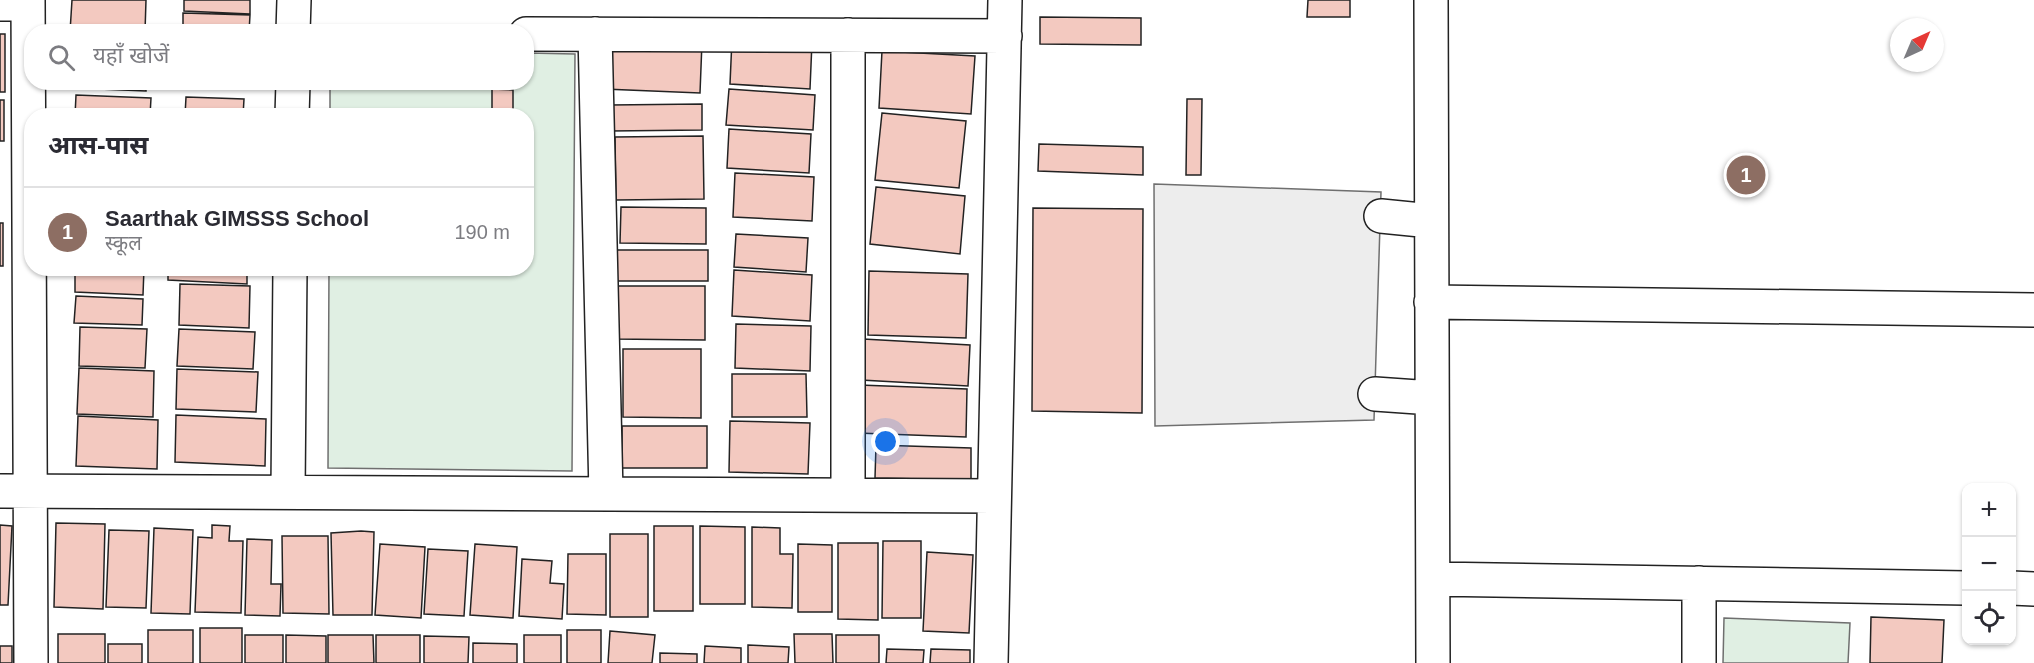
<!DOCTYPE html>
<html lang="hi">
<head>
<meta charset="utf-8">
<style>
	body { margin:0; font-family:Arial,"Noto Sans Devanagari",sans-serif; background:#f2f2f3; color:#2b2b33 }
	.controls { position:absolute; right:18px; bottom:18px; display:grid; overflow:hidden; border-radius:12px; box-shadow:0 2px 4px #0004 }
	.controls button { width:54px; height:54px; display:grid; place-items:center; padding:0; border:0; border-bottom:2px solid #e1e1e2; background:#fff; color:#2b2b33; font:30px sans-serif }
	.compass { position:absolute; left:1890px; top:18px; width:54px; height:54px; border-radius:50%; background:#fff; box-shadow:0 2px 4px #0004; rotate:44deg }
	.you { position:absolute; left:886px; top:442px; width:21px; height:21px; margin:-15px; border:4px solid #fff; border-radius:50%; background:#1a73e8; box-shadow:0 0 0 9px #1a73e833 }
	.badge { display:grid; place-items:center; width:39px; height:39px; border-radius:50%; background:#b45309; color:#fff; font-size:20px; font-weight:700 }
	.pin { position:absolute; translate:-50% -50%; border:3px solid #fff; box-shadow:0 2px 6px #0006 }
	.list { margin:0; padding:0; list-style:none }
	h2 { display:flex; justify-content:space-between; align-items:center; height:78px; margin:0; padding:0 24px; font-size:26px }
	h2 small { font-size:20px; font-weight:400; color:#7c7c81 }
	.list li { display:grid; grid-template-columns:39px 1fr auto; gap:18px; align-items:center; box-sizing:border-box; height:90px; padding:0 24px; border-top:2px solid #e1e1e2 }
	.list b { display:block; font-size:22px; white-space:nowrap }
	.list p { margin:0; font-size:20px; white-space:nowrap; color:#7c7c81 }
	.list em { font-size:20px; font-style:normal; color:#7c7c81 }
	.icon { flex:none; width:33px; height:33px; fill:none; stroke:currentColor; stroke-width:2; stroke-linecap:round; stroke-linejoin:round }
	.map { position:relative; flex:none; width:2034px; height:663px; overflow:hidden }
	.search { position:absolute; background:#fff; box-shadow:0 2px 4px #0004; left:24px; top:24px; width:510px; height:66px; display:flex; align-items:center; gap:15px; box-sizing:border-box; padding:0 21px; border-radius:24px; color:#7c7c81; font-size:22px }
	.panel { position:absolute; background:#fff; box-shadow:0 2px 4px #0004; left:24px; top:108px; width:510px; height:168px; border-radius:24px }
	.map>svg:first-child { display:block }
</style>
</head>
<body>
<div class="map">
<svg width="2034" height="663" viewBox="0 0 2034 663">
	<rect width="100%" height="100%" fill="#fff"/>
	<path fill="#e0efe3" stroke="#6f6f6f" stroke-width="1.5" d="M527 53 575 54 572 471 328 468 329 269 526 268V116L330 115V83L526 82Z
		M1724 618 1850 623 1848 663H1723Z"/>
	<path fill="#ededed" stroke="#6f6f6f" stroke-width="1.5" d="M1154 184 1381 192 1374 420 1155 426Z"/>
	<path fill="#f3c9c0" stroke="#222" stroke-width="1.5" d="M72 0H146L145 32H70Z
		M184 0H250V14L184 11Z
		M1308 0H1350V17H1307Z
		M183 13 250 15 249 32H183Z
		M1040 17 1141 18V45L1040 44Z
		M0 34H5V92H0Z
		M606 38 702 42 700 93 604 89Z
		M732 39 812 42 810 89 730 84Z
		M882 51 975 56 971 114 879 108Z
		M74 82H146V91L74 88Z
		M492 89 513 90V116L492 115Z
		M729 89 815 95 813 130 726 125Z
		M76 95 151 98 150 116H75Z
		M186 97 244 99 243 116H185Z
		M1187 99H1202L1201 175H1186Z
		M0 100H4V141H0Z
		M702 104V130L610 131V105Z
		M882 113 966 121 959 188 875 180Z
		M729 129 811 134 809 173 727 168Z
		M703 136 704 199 616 200 615 137Z
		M1039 144 1143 147V175L1038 171Z
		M735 173 814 177 812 221 733 217Z
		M876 187 965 196 960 254 870 244Z
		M621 207 706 208V244L620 243Z
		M1033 208 1143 209 1142 413 1032 411Z
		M0 223H3V266H0Z
		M736 234 808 238 806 272 734 267Z
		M610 250H708V281H610Z
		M75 268H144L143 295 75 292Z
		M168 268H247V284L168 280Z
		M352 268H377V271L352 270Z
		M734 270 812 275 810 321 732 316Z
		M869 271 968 274 966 338 868 335Z
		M180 284 250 286 249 328 179 325Z
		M613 286H705V340L613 339Z
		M76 296 143 299 142 325 74 323Z
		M736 324 811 326 810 371 735 368Z
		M80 327 147 329 145 368 79 366Z
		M179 329 255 332 253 369 177 366Z
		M863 339 970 345 968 386 861 380Z
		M623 349H701V418L623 417Z
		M79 368 154 371 153 417 77 414Z
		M177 369 258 372 256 412 176 409Z
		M732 374H806L807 417H732Z
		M859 385 967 389 966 437 857 433Z
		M176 415 266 419 265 466 175 462Z
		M78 416 158 420 157 469 76 466Z
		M730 421 810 423 808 474 729 472Z
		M622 426H707V468H622Z
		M876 445 971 448V480L875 478Z
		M56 523 105 524 103 609 54 607Z
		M0 525 12 526 8 605H0Z
		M212 525 230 526 229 541H243L241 613 195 612 198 537 212 538Z
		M654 526H693V611H654Z
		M700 526 745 527V604H700Z
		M752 527 780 528V554H793L792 608 752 607Z
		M154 528 193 530 190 614 151 613Z
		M109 530 149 531 146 608 106 607Z
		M361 531 374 532 372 615H333L331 533Z
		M610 534H648V617H610Z
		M282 536H328L329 614 283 613Z
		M247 539 272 540 271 584H281L280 616 245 615Z
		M883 541H921V618H882Z
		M838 543H878V620L838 619Z
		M380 544 425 547 421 618 375 615Z
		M475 544 517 547 513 618 470 615Z
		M798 544 832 545V612H798Z
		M428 549 468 551 464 616 424 614Z
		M927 552 973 555 969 633 923 631Z
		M568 554H606V615L567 614Z
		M522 559 552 561 550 583 564 584 562 619 519 616Z
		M1871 617 1944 620 1942 663H1870Z
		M200 628H242V663H200Z
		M148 630H193V663H148Z
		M567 630H601V663H567Z
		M610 631 655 635 652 663H608Z
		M58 634H105V663H58Z
		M794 634H832L833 663H795Z
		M245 635H283V663H245Z
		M286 635 326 636V663H286Z
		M328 635H373L374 663H328Z
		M376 635H420V663H376Z
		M524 635H561V663H524Z
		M836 635H879V663H836Z
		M424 636 469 637 468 663H424Z
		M473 643 517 644V663H473Z
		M108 644H142V663H108Z
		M748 645 789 647 788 663H748Z
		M0 646H12V663H0Z
		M705 646 741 648V663H704Z
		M887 649 924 650 923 663H886Z
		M931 649 970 650V663H930Z
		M660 653 697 654V663H660Z"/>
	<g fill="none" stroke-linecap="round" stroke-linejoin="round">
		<g stroke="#222" stroke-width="36">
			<path id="minor" d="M28 0 31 663
				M1431 0 1433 663
				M0 4H28
				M293 32 294 0
				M526 34 1005 36
				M595 34 606 493
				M848 35V495
				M292 116 293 82
				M1381 216 1431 221
				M1431 302 2034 310
				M1375 394 1432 398
				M0 491 993 496
				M288 491 290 268
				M1433 579 1966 588
				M2012 588 2034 589
				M991 663 1005 0
				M1699 663V583"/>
		</g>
		<use href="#minor" stroke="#fff" stroke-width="33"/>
	</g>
</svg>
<div class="controls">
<button>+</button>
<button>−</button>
<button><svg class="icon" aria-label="locate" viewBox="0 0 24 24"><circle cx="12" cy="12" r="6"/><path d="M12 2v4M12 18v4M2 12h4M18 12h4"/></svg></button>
</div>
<svg class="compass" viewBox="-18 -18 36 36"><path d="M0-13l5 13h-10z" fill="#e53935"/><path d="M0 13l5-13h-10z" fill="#7c7c81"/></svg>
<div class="you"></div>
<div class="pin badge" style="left:1746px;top:175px;background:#8d6e63">1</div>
<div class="search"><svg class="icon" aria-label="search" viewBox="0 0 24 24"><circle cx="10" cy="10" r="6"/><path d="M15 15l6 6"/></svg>यहाँ खोजें</div>
<section class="panel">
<h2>आस-पास<small></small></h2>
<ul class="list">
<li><span class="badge" style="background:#8d6e63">1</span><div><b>Saarthak GIMSSS School</b><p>स्कूल</p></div><em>190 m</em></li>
</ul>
</section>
</div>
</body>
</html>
